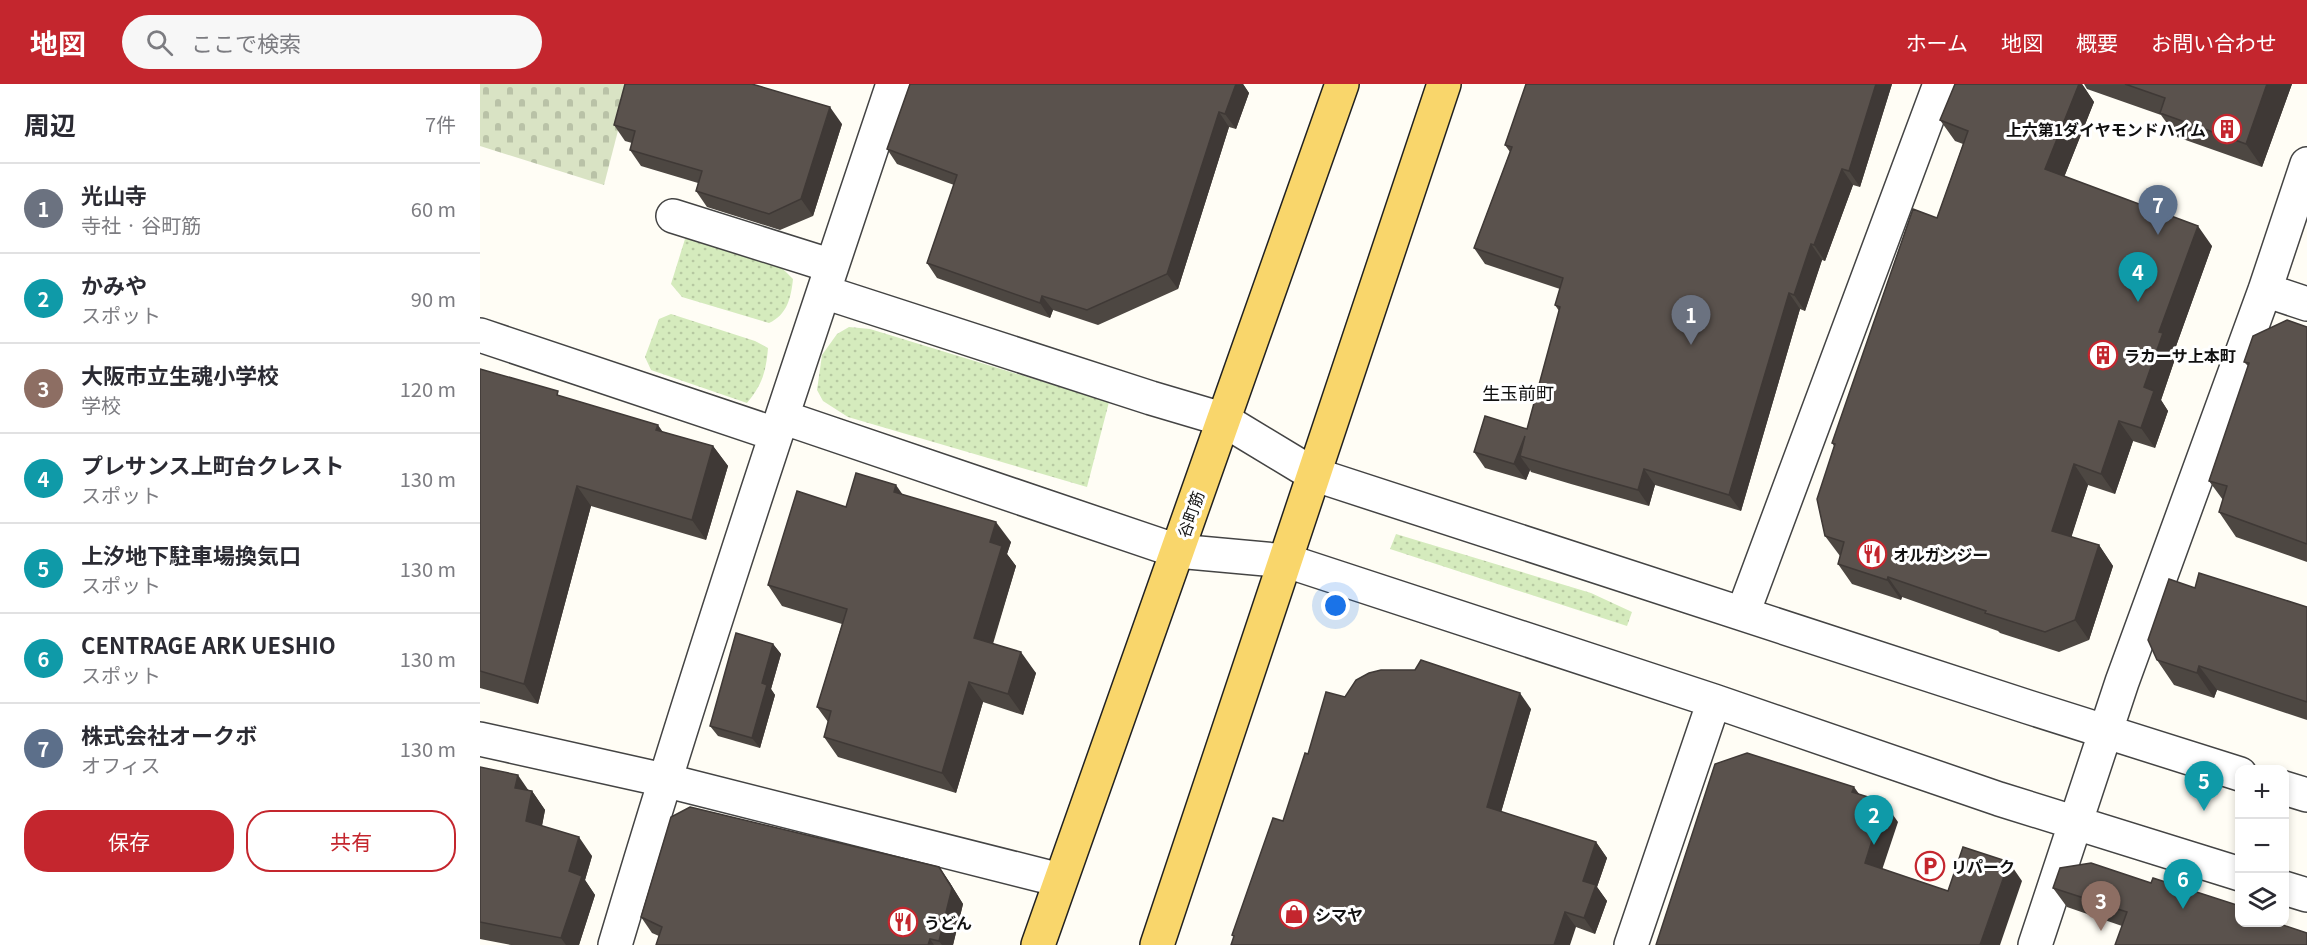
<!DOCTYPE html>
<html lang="ja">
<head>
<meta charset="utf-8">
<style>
	body { margin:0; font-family:Georgia,"Noto Sans JP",serif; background:#f7f7f7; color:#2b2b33 }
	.controls { position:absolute; right:18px; bottom:18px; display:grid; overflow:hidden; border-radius:12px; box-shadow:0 3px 9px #0003 }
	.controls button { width:54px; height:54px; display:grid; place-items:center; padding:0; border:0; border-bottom:2px solid #e1e1e2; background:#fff; color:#2b2b33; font:30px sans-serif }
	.you { position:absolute; left:856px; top:522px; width:21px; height:21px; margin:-15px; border:4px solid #fff; border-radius:50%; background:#1a73e8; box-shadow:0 0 0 9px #1a73e833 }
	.badge { display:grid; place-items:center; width:39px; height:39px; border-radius:50%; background:#c4262e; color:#fff; font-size:20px; font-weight:700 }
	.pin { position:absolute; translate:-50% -50px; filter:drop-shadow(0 2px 3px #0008) }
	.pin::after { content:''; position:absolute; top:32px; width:21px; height:18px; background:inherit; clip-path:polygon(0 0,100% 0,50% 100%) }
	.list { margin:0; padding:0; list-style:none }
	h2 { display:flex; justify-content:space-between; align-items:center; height:78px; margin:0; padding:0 24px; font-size:26px }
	h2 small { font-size:20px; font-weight:400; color:#7c7c81 }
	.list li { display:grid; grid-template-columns:39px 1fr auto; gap:18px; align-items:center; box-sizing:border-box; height:90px; padding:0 24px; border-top:2px solid #e1e1e2 }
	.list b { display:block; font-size:22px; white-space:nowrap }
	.list p { margin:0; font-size:20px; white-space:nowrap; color:#7c7c81 }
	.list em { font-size:20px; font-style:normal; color:#7c7c81 }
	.actions { display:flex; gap:12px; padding:18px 24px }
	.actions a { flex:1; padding:14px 0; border:2px solid #c4262e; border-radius:24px; text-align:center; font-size:21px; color:#c4262e }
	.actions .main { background:#c4262e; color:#fff }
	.icon { flex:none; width:33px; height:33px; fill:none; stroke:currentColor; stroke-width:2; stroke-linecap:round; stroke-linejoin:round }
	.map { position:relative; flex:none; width:1827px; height:861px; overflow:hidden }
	header { display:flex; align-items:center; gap:36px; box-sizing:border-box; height:84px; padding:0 30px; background:#c4262e; color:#fff }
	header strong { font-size:28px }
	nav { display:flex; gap:33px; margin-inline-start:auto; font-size:21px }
	.search { width:420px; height:54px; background:#f7f7f7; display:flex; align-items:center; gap:15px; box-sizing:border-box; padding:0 21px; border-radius:33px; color:#7c7c81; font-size:22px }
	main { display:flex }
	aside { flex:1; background:#fff }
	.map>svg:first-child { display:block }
</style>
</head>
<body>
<header>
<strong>地図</strong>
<div class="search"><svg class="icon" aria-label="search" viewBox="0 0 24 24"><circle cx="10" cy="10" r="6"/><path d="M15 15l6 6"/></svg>ここで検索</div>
<nav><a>ホーム</a><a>地図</a><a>概要</a><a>お問い合わせ</a></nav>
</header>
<main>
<aside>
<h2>周辺<small>7件</small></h2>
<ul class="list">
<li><span class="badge" style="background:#6b7280">1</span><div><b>光山寺</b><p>寺社 · 谷町筋</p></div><em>60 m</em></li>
<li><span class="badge" style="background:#0f9aa8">2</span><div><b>かみや</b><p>スポット</p></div><em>90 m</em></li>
<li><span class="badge" style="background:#8d6e63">3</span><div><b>大阪市立生魂小学校</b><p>学校</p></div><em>120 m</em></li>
<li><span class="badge" style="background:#0f9aa8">4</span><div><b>プレサンス上町台クレスト</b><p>スポット</p></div><em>130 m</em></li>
<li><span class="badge" style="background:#0f9aa8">5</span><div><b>上汐地下駐車場換気口</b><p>スポット</p></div><em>130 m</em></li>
<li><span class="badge" style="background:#0f9aa8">6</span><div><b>CENTRAGE ARK UESHIO</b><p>スポット</p></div><em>130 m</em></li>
<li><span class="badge" style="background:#5c6f8a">7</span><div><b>株式会社オークボ</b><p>オフィス</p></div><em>130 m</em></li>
</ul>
<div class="actions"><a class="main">保存</a><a>共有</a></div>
</aside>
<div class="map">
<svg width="1827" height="861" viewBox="0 0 1827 861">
	<defs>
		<pattern id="grass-dots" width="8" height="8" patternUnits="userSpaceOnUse" patternTransform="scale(1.5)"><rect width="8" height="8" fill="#d5ebbd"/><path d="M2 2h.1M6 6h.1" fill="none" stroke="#b6c8a1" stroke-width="1.8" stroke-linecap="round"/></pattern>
		<pattern id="cemetery-stones" width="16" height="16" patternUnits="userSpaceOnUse" patternTransform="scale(1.5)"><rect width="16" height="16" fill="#d9e3c4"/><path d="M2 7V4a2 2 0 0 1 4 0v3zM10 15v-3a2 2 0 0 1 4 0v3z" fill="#b9c2a7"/></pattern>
	</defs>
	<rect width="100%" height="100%" fill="#fffdf5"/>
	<path fill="url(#grass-dots)" d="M205 155H221L301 183 313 195C311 214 307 231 289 239L202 213 191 200Z
		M191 230 275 257 288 264C286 288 282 301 267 319L171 286 165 273 179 235Z
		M369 243 390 245 629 318 607 403 368 333 343 317 337 306 342 271 357 250Z
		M916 450 1111 509 1152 528 1147 542 910 465Z"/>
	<path fill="url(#cemetery-stones)" d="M0 0H150L124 101 0 62Z"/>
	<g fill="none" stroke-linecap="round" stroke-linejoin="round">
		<g stroke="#444" stroke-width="36">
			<path id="minor" d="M193 132 352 182
				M1785 206 1827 220
				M344 208 671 314 742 335 833 390 1548 623 1760 690
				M0 251 295 350
				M302 333 697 467 807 477 1234 617 1519 715 1760 790
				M1263 529 1460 0
				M0 655 184 696 580 796
				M1804 704 1827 711
				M1804 804 1827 811
				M135 861C221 572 317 286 413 0
				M1151 861 1234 617
				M1555 861 1642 598 1785 206 1827 80"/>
		</g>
		<g stroke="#222" stroke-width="36">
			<path id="major" d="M558 861 862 0
				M677 861 964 0"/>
		</g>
		<use href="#minor" stroke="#fff" stroke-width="33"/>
		<use href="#major" stroke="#f9d66b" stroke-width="33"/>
	</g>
	<path fill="#4d4742" d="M430 0H763L769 9 756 45 749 43 698 205 618 241 573 226 570 234 457 194 447 179 474 101 417 80 407 65Z
		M1046 0H1412L1380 103 1373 101 1345 177 1342 176 1325 227 1320 225 1261 427 1175 401 1169 422 1091 400 1051 388 1050 386 1046 396 1005 384 994 368 1047 345 1079 227 1075 221 1080 205 1005 180 994 164 1030 68 1025 61Z
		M1475 0H1602L1614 18 1584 93 1732 162 1695 265 1697 269 1681 316 1688 327 1675 364 1653 357 1635 410 1608 401 1591 453 1619 461 1633 482 1609 556 1579 568 1520 549 1518 547 1422 513 1421 516 1372 500 1358 480 1360 472 1345 452 1354 362 1352 359 1457 134 1483 60 1475 57 1460 36Z
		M1604 0H1812L1782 83 1697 53 1681 31 1607 5Z
		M362 40 333 132 300 146 227 123 216 107 218 99 161 82 150 66 152 59 145 57 134 41Z
		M1827 243V478L1756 453 1739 428 1743 416 1729 397 1768 282 1764 278Z
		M0 285 183 348 233 362 248 382 226 456 111 422 58 620 0 604Z
		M422 410 531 458 527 470 536 482 513 560 556 589 543 631 503 618 476 709 358 673 344 653 348 638 337 623 362 540 302 522 288 501 366 423Z
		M1715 504 1827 523V636L1737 606 1734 614 1694 601 1677 576Z
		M293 560 301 570 291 605 295 611 280 664 238 652 230 642Z
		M865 613 1051 625 1021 728 1116 758 1127 774 1117 803 1127 817 1115 850 1096 843 754 853 752 851 803 737 828 670Z
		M0 683 49 706 52 707 65 726 62 742 112 772 105 796 115 811 99 861H31L0 855Z
		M459 783 470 799 483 820 473 861H176L179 852 172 849 161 833Z
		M1573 804 1760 838 1642 842 1587 823Z"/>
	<path fill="#3f3936" d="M756 0H763L769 9 756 45 745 30Z
		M1396 0H1412L1380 103 1369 87Z
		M1599 0H1602L1614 18 1579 106 1565 85Z
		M1787 0H1812L1782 83 1766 60Z
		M350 23 362 40 333 132 321 115Z
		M739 28 749 43 698 205 687 190Z
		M1362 85 1373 101 1345 177 1334 161Z
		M1718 142 1732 162 1695 265 1697 269 1681 316 1688 327 1675 364 1661 344 1664 303 1679 248Z
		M1331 160 1342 176 1325 227 1314 211Z
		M1309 209 1320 225 1261 427 1249 411Z
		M562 212 573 226 570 234 560 219Z
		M1639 337 1653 357 1635 410 1621 390Z
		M178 341 192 361 176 346Z
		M1045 352 1040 372 1050 386 1046 396 1034 380Z
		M233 362 248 382 226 456 212 436Z
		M1594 380 1608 401 1587 467 1572 447Z
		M1164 385 1175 401 1169 422 1158 406Z
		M416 401 430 421 414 408Z
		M97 402 111 422 58 620 44 600Z
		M516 438 531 458 527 470 536 482 508 574 494 554 510 458Z
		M1619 461 1633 482 1609 556 1595 536Z
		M1408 493 1422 513 1421 516 1407 496Z
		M293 560 301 570 291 605 295 611 280 664 272 654 282 599Z
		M541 568 556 589 543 631 528 610Z
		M1719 582 1737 606 1734 614 1717 589Z
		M489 598 503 618 476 709 462 689Z
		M1040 609 1051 625 1018 739 1007 723Z
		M38 691 51 710 52 707 65 726 59 756 46 737 35 704Z
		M1374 703 1388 722 1372 708Z
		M1404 718 1418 738 1398 798 1385 779Z
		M99 753 112 772 105 796 115 811 99 861H86L81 854 89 787Z
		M1116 758 1127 774 1117 803 1127 817 1115 850 1104 834 1103 797Z
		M1529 778 1542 797 1520 861H1500Z
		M459 783 470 799 483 820 473 861H462L459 857Z
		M1085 828 1096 843 1090 861H1074Z
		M450 855 454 861H448Z"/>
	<path fill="#5a524d" stroke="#3f3936" stroke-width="1.5" d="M145 0H272L350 23 321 115 289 130 216 107 222 87 150 66 155 47 134 41Z
		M430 0H756L745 30 739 28 687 190 607 226 562 212 560 219 447 179 477 91 407 65Z
		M1046 0H1396L1369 87 1362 85 1334 161 1331 160 1314 211 1309 209 1249 411 1164 385 1158 406 1080 384 1040 372 1045 352 1034 380 994 368 1005 332 1047 345 1080 223 1075 221 1083 194 994 164 1032 63 1025 61Z
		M1475 0H1599L1565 85 1718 142 1679 248 1683 249 1664 303 1674 307 1661 344 1639 337 1621 390 1594 380 1572 447 1619 461 1595 536 1565 548 1505 529 1506 527 1408 493 1407 496 1358 480 1364 458 1345 452 1337 415 1355 360 1352 359 1433 125 1457 134 1488 47 1460 36Z
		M1645 0H1787L1766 60 1680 29 1685 14Z
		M1807 236 1827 243V460L1739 428 1747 402 1729 397 1769 279 1764 278 1773 252Z
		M0 285 78 307 77 311 178 341 176 346 233 362 212 436 97 402 44 600 0 587Z
		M376 389 416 401 414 408 516 438 510 458 522 462 494 554 541 568 528 610 489 598 462 689 344 653 351 627 337 623 367 525 288 501 317 407 366 423Z
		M1719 489 1827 523V618L1719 582 1717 589 1677 576 1668 556 1689 495 1715 504Z
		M256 549 293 560 282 599 287 601 272 654 230 642Z
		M941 576 1040 609 1007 723 1116 758 1103 797 1116 801 1104 834 1085 828 1074 861H751L754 852 752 851 793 734 803 737 825 669 828 670 846 608 865 613 876 596 889 589 901 586H935Z
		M1267 669 1374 703 1372 708 1404 718 1385 779 1468 807 1483 763 1529 778 1500 861H1176L1235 680Z
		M0 683 38 691 35 704 52 707 46 737 99 753 89 787 102 792 81 854 0 838Z
		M210 723 459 783 472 804 459 857 450 855 448 861H176L182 843 161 833 191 733Z
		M1611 779 1671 799 1673 794 1760 822V838H1794L1827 849V861H1635L1647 828 1573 804 1580 784Z"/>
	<defs>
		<g id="building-ring" transform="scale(1.5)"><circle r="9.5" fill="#fff" stroke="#c4262e" stroke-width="1.5"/><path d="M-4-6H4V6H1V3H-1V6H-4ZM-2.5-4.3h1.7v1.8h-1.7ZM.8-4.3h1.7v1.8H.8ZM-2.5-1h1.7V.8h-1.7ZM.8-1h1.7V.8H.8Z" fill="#c4262e"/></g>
		<g id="restaurant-ring" transform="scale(1.5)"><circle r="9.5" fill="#fff" stroke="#c4262e" stroke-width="1.5"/><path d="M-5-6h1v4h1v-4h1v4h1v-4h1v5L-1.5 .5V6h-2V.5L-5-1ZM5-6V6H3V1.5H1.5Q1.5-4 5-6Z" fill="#c4262e"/></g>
		<g id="parking-ring" transform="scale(1.5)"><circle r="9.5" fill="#fff" stroke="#c4262e" stroke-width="1.5"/><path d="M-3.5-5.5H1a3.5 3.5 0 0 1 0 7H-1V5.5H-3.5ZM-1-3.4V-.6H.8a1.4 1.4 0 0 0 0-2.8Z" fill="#c4262e"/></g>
		<g id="shop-ring" transform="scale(1.5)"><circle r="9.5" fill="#fff" stroke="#c4262e" stroke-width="1.5"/><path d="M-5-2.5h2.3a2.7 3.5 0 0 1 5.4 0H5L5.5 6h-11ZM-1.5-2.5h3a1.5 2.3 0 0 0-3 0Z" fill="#c4262e"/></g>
	</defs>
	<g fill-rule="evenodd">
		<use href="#building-ring" x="1747" y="45"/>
		<use href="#building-ring" x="1623" y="271"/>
		<use href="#restaurant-ring" x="1392" y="470"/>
		<use href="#parking-ring" x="1450" y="782"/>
		<use href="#shop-ring" x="814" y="830"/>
		<use href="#restaurant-ring" x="423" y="838"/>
	</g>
	<g text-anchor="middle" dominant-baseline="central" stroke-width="6" stroke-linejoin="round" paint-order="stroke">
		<g font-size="16" font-weight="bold" fill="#111" stroke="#fff" text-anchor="start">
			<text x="1726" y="45" text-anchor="end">上六第1ダイヤモンドハイム</text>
			<text x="1644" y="271">ラカーサ上本町</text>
			<text x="1413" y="470">オルガンジー</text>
			<text x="1471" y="782">リパーク</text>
			<text x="835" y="830">シマヤ</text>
			<text x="444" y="838">うどん</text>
		</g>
		<g font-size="16" fill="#111" stroke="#fff">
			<text transform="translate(710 430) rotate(-71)">谷町筋</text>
		</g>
		<g font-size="18" fill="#111" stroke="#fff">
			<text x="1038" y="308">生玉前町</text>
		</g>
	</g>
</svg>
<div class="controls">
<button>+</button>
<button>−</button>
<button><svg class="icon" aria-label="layers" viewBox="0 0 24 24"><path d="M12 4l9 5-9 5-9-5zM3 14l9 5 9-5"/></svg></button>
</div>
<div class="you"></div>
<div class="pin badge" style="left:1211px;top:261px;background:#6b7280">1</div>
<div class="pin badge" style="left:1394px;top:761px;background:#0f9aa8">2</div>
<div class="pin badge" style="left:1621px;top:847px;background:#8d6e63">3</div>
<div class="pin badge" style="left:1658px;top:218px;background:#0f9aa8">4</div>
<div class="pin badge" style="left:1724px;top:727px;background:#0f9aa8">5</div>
<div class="pin badge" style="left:1703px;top:825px;background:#0f9aa8">6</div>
<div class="pin badge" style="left:1678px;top:151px;background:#5c6f8a">7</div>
</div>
</main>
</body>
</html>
